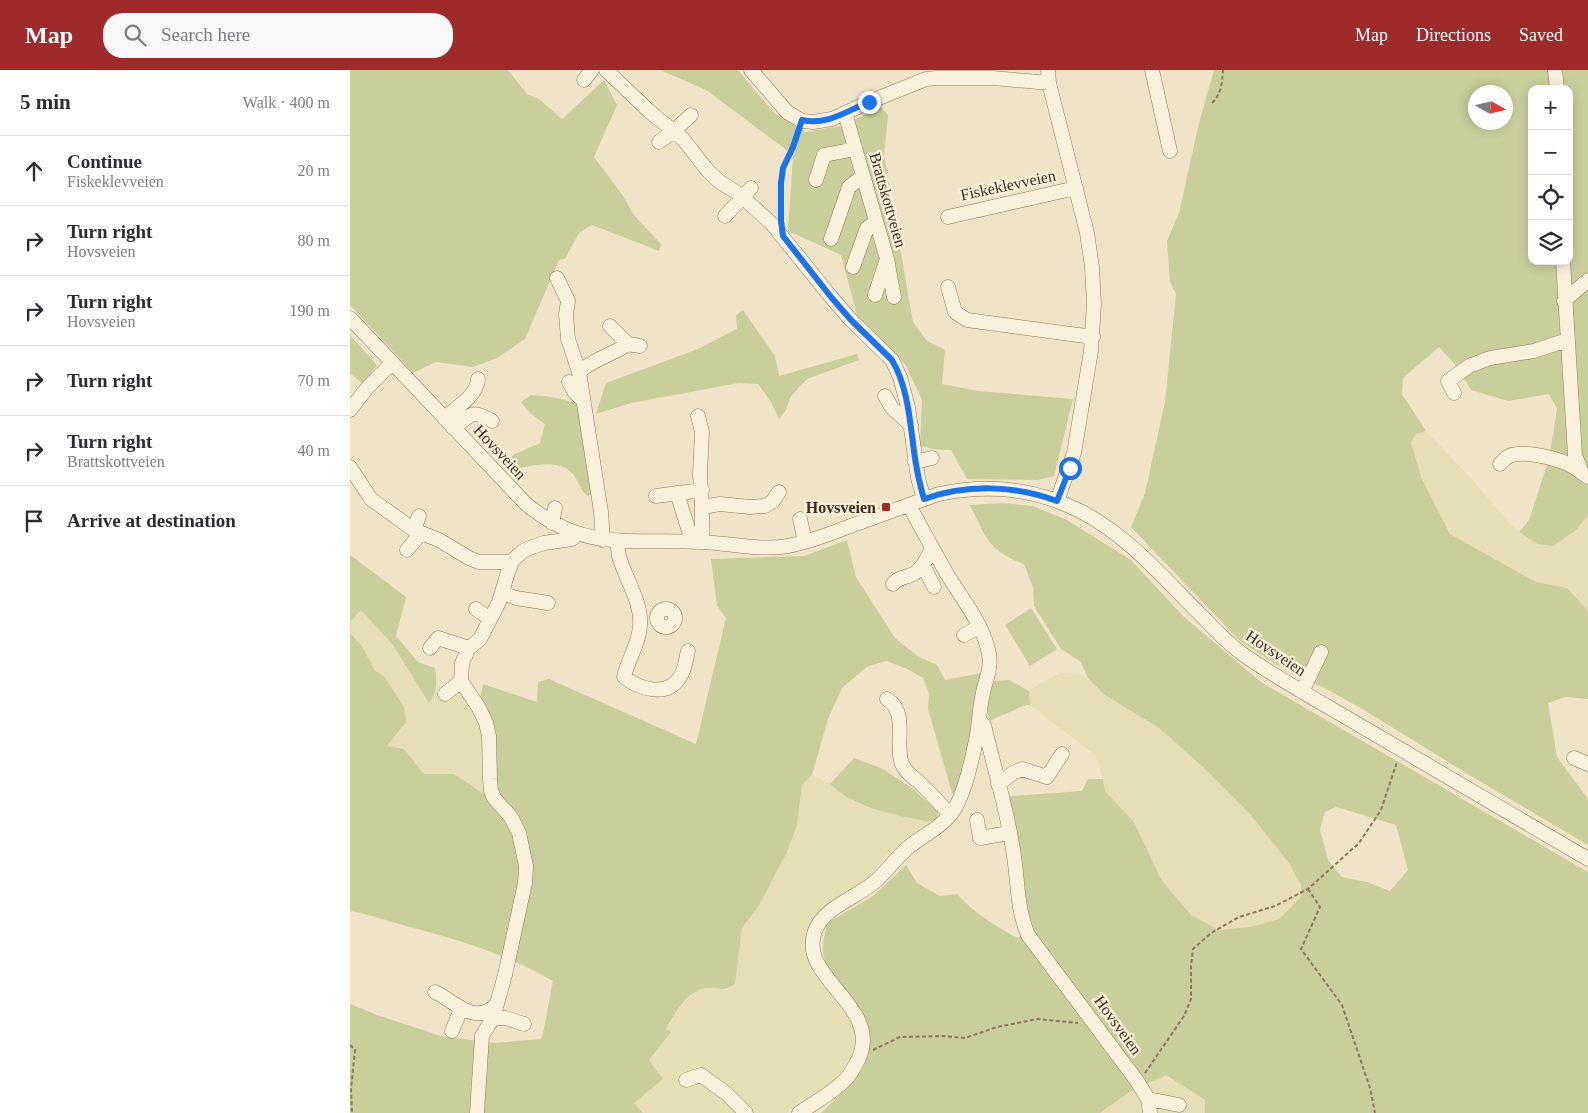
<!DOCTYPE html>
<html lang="en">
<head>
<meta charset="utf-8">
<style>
	body { margin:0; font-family:Georgia,serif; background:#f7f7f7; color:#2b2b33 }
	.controls { position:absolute; right:15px; top:15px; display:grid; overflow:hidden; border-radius:10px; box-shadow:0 2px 12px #0003 }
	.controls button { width:45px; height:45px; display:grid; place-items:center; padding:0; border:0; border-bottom:1px solid #e1e1e2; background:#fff; color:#2b2b33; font:25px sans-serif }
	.compass { position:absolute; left:1118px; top:15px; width:45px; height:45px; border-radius:50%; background:#fff; box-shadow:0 2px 12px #0003; rotate:98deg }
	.stop { position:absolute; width:15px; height:15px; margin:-11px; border:4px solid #1a73e8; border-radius:50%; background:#fff }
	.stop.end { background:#1a73e8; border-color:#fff; box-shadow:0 1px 5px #0008 }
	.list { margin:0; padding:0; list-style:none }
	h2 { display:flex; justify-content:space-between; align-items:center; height:65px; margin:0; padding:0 20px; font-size:21px }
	h2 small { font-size:16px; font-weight:400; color:#7c7c81 }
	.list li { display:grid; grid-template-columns:32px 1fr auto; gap:15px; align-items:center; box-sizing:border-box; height:70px; padding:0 20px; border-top:1px solid #e1e1e2 }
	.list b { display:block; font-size:19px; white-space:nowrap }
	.list p { margin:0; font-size:16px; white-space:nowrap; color:#7c7c81 }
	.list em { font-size:16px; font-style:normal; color:#7c7c81 }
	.icon { flex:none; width:28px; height:28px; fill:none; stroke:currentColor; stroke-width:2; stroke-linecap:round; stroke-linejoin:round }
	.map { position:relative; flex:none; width:1238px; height:1043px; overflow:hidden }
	header { display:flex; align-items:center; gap:30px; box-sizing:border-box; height:70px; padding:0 25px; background:#9e2a2b; color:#fff }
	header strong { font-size:24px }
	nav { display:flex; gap:28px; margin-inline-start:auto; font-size:18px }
	.search { width:350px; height:45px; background:#f7f7f7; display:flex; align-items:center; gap:12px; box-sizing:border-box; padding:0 18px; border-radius:20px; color:#7c7c81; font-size:19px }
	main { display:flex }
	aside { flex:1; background:#fff }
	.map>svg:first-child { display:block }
</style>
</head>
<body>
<header>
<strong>Map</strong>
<div class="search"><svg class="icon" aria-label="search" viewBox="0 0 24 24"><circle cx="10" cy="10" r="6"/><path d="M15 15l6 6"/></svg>Search here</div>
<nav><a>Map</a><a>Directions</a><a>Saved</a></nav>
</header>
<main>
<aside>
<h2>5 min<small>Walk · 400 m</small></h2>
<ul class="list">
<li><svg class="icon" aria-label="ahead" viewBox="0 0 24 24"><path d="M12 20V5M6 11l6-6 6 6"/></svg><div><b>Continue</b><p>Fiskeklevveien</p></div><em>20 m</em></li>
<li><svg class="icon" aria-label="right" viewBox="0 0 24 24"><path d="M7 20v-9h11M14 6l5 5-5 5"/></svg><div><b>Turn right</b><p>Hovsveien</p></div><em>80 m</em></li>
<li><svg class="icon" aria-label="right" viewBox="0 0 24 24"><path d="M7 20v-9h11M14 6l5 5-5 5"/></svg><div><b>Turn right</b><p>Hovsveien</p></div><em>190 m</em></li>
<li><svg class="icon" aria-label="right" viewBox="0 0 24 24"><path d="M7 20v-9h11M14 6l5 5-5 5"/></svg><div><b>Turn right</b></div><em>70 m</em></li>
<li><svg class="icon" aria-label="right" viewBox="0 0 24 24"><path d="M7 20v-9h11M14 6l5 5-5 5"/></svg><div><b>Turn right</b><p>Brattskottveien</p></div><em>40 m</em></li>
<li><svg class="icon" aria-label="arrive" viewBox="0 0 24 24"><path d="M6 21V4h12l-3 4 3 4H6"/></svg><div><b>Arrive at destination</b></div></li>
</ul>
</aside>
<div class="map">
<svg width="1238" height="1043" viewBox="0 0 1238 1043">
	<rect width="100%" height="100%" fill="#f0e4c8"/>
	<path fill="#e6deb5" d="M1076 361 1119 406 1161 455 1169 462 1226 460 1238 446V541L1217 518 1186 512 1100 464 1071 407 1061 372 1065 364Z
		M11 540 43 575 79 632 86 623 88 615 115 624 127 648 133 674 134 725 104 704H74L54 679 36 676 56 652 34 606 25 601 12 576 0 563V552Z
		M710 603 729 604 738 608 755 625 809 658 854 698 900 744 939 793 952 815 951 827 929 849 900 857 869 860 841 845 812 811 784 752 755 721 750 698 745 685 680 635 679 621 691 613Z
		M462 705 480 714 488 721 503 731 522 739 571 750 577 752 579 756 538 783 512 817 482 834 457 860 455 878 463 899 473 910 506 961 504 984 483 1012 462 1029H450L446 1035 437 1043H293L284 1033 313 1009 299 990 321 962 316 959 330 937 345 921 359 918 377 920 385 914 392 858 408 837 447 755 452 715Z
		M816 1005 855 1030V1043H750L781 1021Z"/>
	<path fill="#c9cf9b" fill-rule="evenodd" d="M0 0H158L177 24 189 29 212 49 254 10 267 35 244 87 274 127 283 144 311 174 309 181 242 155 229 163 215 189 209 190 175 269 147 288 123 297 86 292 63 303 0 235Z
		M310 0H388L424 43 455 62 491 56 531 37 538 45 534 85 563 252 577 271 595 280 592 314 628 321 723 329 704 406 688 410 617 409 601 380 583 379 570 376 572 330 555 294 508 249 491 185 438 161 443 85 356 20Z
		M864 0H1238V446L1226 460 1203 476 1188 474 1169 462 1179 450 1199 389 1207 339 1199 324 1158 331 1121 320 1108 298 1089 277 1053 308 1052 324 1076 361 1066 364 1061 372 1071 407 1100 464 1186 512 1217 518 1238 541V629L1215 627 1198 633 1207 687 1238 729V775L1121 706 1014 640 982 622 925 594 889 570 781 457 795 423 815 332 826 224 820 212 817 171 829 143 849 53ZM1182 19H1219V191H1182ZM1126 22H1156V52H1126Z
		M393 240 425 286 429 306 507 284 509 290 457 309 441 326 436 340 429 349 421 332 408 314 389 313 281 333 246 344 256 313 348 279 387 259 386 245Z
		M0 265 27 295 13 314 0 303Z
		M181 325C198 326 213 328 229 335L243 424 237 426C230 419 227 408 222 403 206 387 174 397 156 402L153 394 165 384 190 373 195 354 180 343 171 332Z
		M652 433 682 436 717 450 781 490 833 546 911 612 1238 802V1043H855V1030L816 1005 781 1021 750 1043H471C483 1031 506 1011 513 997 538 945 489 931 475 891 471 879 474 866 477 853L523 826 556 795 567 813 590 826 607 824C624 843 644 855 667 868L682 857 676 841 658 729 661 726 732 721 738 709H753L755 721 784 752 812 811 841 845 869 860 900 857 929 849 951 827V815L939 793 900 744 854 698 809 658 755 625 738 608 731 592 711 579 684 536 683 518 674 494C638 481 636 467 620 435ZM986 737 1046 755 1058 800 1040 821 1017 812 992 807 978 790 970 759 975 742Z
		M497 470 506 507 545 568 569 587 587 595 595 610 631 603 625 642 607 726 602 723 578 639 579 624 573 608 557 599 537 591 518 596 492 618 478 649 462 705 452 715 447 755 437 782 408 837 392 858 385 914C374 922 371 918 359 918 337 919 326 942 316 959L321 962 299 990 313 1009 284 1033 293 1043H0V934L27 945 91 966 144 973 191 969 194 958 203 911C157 884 106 869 56 856 36 850 21 845 0 841V563L12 576 25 601 34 606 54 637 56 652 37 676 54 679 74 704H104L134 724 146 704 130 630 133 614 187 632 188 612 199 609 346 674 376 548 367 536 361 489 454 486Z
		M0 485 56 527 46 566 68 592 85 598C87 612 88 620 79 633L43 575 11 540 0 552Z
		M681 538 707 579 680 596 655 555Z
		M659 610 679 621 680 635H676L639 651 637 632 644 611Z
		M504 688 531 698 562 718 588 742 587 749 577 752 571 750C538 743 505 738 480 714Z"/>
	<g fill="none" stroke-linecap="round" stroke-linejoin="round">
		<g stroke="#8d765c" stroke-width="15">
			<path id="minor" d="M256 0 299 41 333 69 358 101 370 112 389 124 422 154 481 227 501 250 542 290 550 307 558 337 568 408 574 429
				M401 0 437 42 452 51 463 52 482 49 519 32 576 9 587 8H643L699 13
				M698 0 699 13 737 163 742 197 744 234 741 281 724 383 707 431
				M802 0 820 81
				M1205 0 1207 19
				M234 10 242 0
				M495 43 537 189 544 227
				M309 72 324 61 341 45
				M466 110 474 85 505 79
				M375 146 401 118
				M598 147 726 118
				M481 169 499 117 512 107
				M1213 191 1225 385 1231 401
				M503 197 517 158 526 152
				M207 208 218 231 216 244 218 269 229 302 251 442 253 470
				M598 217 605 242 617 250 743 267
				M525 225 536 192
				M1214 231 1238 210
				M0 248 175 433C234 483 281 468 351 472 380 473 410 481 438 476 461 472 482 463 503 455 532 445 560 434 589 424 639 414 684 418 730 441 779 466 814 509 852 546 864 559 877 572 891 583 931 611 974 634 1016 659 1090 703 1164 746 1238 789
				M260 256 278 274
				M229 302C243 289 262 285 278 274L290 276
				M219 312 225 323 233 330
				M1104 323 1098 311 1119 296 1140 288 1184 281 1211 272 1217 275
				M535 326 542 338 561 355
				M0 340 17 318 42 293
				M348 346 352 362 350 404 352 437V472
				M94 348C106 338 127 326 128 309
				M103 358C123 344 121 339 142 351
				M565 392 582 388
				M1150 394C1153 391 1155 388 1159 386 1173 380 1205 388 1218 394 1226 398 1231 402 1238 407
				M0 397 21 429 64 460 89 470 119 488 129 492H162
				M327 423 342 471
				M306 426 352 420
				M352 437 370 434 400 437 415 436 423 431 429 422
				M450 449 455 472
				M202 453 205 438
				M64 460 69 446
				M267 471C268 476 268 481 269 486 275 509 292 531 290 556 289 574 278 589 274 607 289 619 317 628 330 607 335 600 336 589 338 581
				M57 480 71 463
				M573 495 584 517
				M543 514C549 506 558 508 565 503 574 497 577 487 582 479
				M152 523 166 528 198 533
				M307 548a9 9 0 1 1 18 0a9 9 0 1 1-18 0Z
				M126 539 140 549
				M614 565 629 557
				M80 578 88 568 119 578
				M952 622 971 582
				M95 624 111 611
				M537 629C559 643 544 673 552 694 556 704 564 707 571 714 581 724 591 734 600 745
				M629 651 634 655C644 698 658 742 664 786 668 813 667 839 678 865L787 1011 798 1029 800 1043
				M1224 688 1238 694
				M648 714 663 703 672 699 697 707 712 684
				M627 750 630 768 659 763
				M85 922C106 932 124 956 146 935
				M143 948H156L174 954
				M102 961 111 939
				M336 1010 351 1005 377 1024 396 1043
				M798 1029 829 1035
				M127 1043 132 966 143 948 155 905 175 813 176 796 169 763 161 747 144 728 141 721 140 709 139 666 136 653 129 638 111 611 112 593 119 578 130 569 149 532 158 502 163 490 173 481 182 477 194 473 222 469 227 464
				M449 1043C464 1033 481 1024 495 1010 501 1004 505 996 509 988 532 935 447 908 465 861 474 836 510 827 528 809 539 798 548 786 560 776 574 765 590 758 601 744 614 728 622 690 626 670 629 656 629 642 632 628 634 613 642 600 639 584 634 555 612 529 597 504 584 481 571 458 559 435"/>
		</g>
		<path stroke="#8d765c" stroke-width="2" stroke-dasharray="4 2.5" stroke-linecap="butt" d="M862 33C872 23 872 13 873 0
			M431 146V113L433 98 449 62
			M958 819 970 837 951 879 992 935 1020 1018 1025 1043
			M0 975 5 980 1 1019 2 1043
			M523 980 550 967 594 966 615 968 647 957 687 949 728 953
			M795 1003 834 946 841 929V896L843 879 861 863 889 847 925 836 958 819 1009 773 1031 740 1047 692"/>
		<use href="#minor" stroke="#faf1dc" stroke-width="14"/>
	</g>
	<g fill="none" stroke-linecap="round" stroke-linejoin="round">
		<path stroke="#1a73e8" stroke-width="6" d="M519 32C497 41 476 56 452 50L443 77 433 98 431 113V151L433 166 481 227 501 250 542 290C559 319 560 355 565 388 567 402 570 415 574 429 617 414 664 415 707 431L720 398"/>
	</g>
	<rect fill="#9e2a2b" stroke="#f7eed8" stroke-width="2" x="531" y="432" width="10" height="10" rx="2.5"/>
	<g text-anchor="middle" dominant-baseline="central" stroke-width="5" stroke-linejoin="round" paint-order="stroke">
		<g font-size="16" fill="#3d2e20" stroke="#f7eed8">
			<text transform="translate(658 115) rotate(-12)">Fiskeklevveien</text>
			<text transform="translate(538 130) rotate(74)">Brattskottveien</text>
			<text transform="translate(150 382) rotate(47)">Hovsveien</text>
			<text transform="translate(926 583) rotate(34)">Hovsveien</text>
			<text transform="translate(768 955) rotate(54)">Hovsveien</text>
		</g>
		<g font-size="16" font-weight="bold" fill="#3d2e20" stroke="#f7eed8" text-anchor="end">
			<text x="526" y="437">Hovsveien</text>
		</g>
	</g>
</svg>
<div class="controls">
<button>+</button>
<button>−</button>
<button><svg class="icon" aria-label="locate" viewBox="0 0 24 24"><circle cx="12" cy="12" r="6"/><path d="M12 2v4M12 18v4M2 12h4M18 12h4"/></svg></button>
<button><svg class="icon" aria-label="layers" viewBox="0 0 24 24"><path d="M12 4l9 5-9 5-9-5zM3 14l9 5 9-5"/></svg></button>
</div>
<svg class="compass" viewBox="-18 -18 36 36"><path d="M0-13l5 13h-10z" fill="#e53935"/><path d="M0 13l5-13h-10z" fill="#7c7c81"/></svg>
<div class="stop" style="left:720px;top:398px"></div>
<div class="stop end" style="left:519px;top:32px"></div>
</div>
</main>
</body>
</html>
